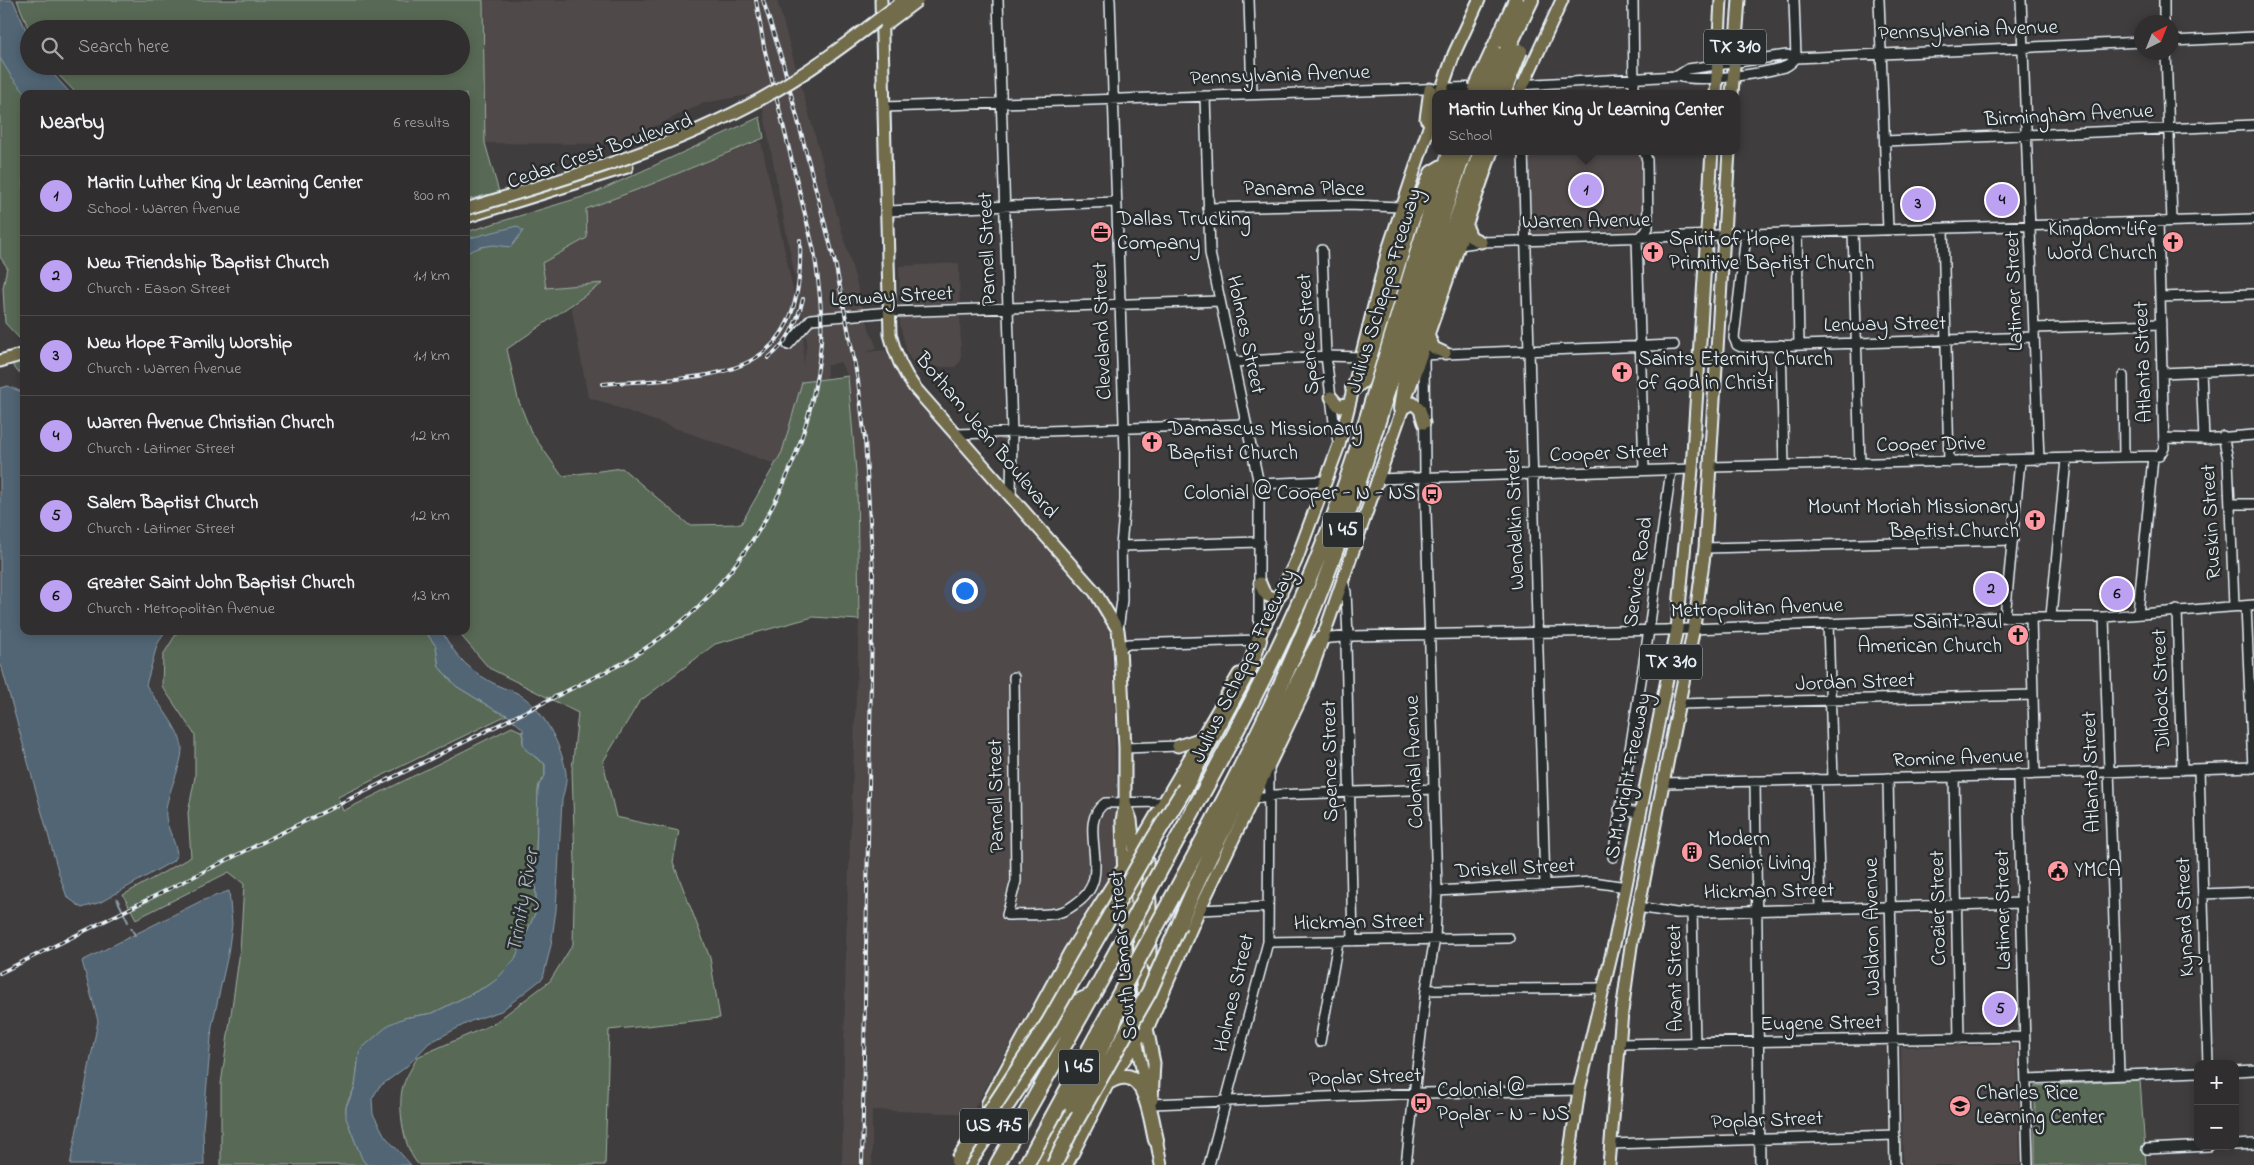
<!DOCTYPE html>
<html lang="en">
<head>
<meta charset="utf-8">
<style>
	body { margin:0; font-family:"Indie Flower",sans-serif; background:#3c3a3a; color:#f1f3f6 }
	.controls { position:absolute; right:15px; bottom:15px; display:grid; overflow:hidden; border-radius:10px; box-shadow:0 2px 12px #0003 }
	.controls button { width:45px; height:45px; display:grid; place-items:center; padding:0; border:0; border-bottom:1px solid #4b4a4a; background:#302e2e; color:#f1f3f6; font:25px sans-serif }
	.compass { position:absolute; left:2134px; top:15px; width:45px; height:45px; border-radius:50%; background:#302e2e; box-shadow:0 2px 12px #0003; rotate:43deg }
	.you { position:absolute; left:964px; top:590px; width:18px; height:18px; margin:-12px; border:4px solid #fff; border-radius:50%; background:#1a73e8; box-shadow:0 0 0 8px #1a73e833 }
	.badge { display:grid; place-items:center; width:32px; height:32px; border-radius:50%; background:#bca0f2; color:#111; font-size:16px; font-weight:700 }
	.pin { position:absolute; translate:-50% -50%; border:2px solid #fff; box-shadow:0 1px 5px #0006 }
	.popup { position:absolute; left:1432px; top:90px; width:308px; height:65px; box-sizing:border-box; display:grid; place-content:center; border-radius:10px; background:#302e2e; filter:drop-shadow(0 1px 4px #0005); font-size:16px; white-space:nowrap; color:#a8a8aa }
	.popup b { font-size:19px; color:#f1f3f6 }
	.popup::after { content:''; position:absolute; left:50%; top:100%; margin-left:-10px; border:10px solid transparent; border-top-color:#302e2e }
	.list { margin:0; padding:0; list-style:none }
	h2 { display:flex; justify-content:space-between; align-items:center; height:65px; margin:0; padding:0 20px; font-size:21px }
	h2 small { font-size:16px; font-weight:400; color:#a8a8aa }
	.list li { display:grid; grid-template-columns:32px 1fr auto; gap:15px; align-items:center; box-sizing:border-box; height:80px; padding:0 20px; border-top:1px solid #4b4a4a }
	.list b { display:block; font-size:19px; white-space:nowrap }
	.list p { margin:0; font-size:16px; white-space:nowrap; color:#a8a8aa }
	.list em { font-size:16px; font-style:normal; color:#a8a8aa }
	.icon { flex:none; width:28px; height:28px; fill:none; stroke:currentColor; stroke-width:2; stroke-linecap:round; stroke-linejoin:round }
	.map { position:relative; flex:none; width:2254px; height:1165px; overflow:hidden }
	.search { position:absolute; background:#302e2e; box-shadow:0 2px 12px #0003; left:20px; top:20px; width:450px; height:55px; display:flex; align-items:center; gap:12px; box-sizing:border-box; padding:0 18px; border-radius:28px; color:#a8a8aa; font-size:19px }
	.panel { position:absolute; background:#302e2e; box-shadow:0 2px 12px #0003; left:20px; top:90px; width:450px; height:545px; border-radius:10px }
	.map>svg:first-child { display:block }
</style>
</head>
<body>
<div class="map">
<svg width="2254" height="1165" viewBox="0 0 2254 1165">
	<rect width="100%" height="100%" fill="#403d3e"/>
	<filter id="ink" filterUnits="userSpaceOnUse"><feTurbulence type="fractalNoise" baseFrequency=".02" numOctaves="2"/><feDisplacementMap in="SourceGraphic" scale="10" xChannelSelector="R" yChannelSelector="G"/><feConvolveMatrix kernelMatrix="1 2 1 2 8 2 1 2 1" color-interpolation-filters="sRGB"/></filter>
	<g filter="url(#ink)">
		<path fill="#4f4849" d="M483 0H777L870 331 877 348 866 352 885 350 907 389 1098 607 1105 619 1112 642 1119 866 1080 920 971 1114 872 1110V1165H842L846 941 859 620 857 484 848 376 840 362 827 366 826 395 732 544 777 460 775 464 588 397 571 305 602 284 546 289 542 263 587 238 586 209 761 141 804 340 803 365 807 342 760 93 704 103 617 144 485 143Z
			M1628 91V94H1558Z
			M1528 151H1638L1640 157 1643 223 1637 230 1532 235Z
			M959 263 961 361 955 367H915L907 353 900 325 899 266Z
			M2017 1045 2020 1165H1903L1901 1047Z"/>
		<path fill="#586a54" stroke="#a0aea6" d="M17 0H483L485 143 499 192 466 200V94H77L50 66H461V29L29 30Z
			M0 29 44 94H24V337L19 338 5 323 3 288 7 267 0 257Z
			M760 117 764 138 647 186 586 209 587 238 542 263 546 288 603 283 507 349 518 399 531 432 562 476 622 468 689 525 741 524 782 452 802 382 848 376 857 484 859 620 813 617 715 644 639 702 603 762 616 817 679 831 673 862 710 958 720 1018 609 1030 605 1165H419C404 1151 398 1110 402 1090 404 1079 413 1067 417 1057L493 1024 550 981 573 944 575 861 572 770 578 713 489 668 457 631H466V232L592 194Z
			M24 359V372H18L11 363Z
			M178 631H425L436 646 439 667 456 686 495 710 507 715 338 797 343 811 512 727 523 732V743L535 757 545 764V776L539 785 538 791 536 853 534 868 537 909 515 959 497 980 489 985 433 1013 404 1018 362 1049C356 1060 358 1074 355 1086 353 1093 347 1100 346 1108 345 1119 360 1156 367 1165H221V1084L240 951 244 884 229 872 136 919 123 895 191 857 188 813 195 777V735L162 686 163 655Z
			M2140 1080 2146 1165H2035V1086Z"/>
		<path fill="#516574" stroke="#8d9da9" d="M0 0H13L29 37V66H46L71 94H26L11 76 0 58Z
			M517 226 523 231 511 247 494 245 481 247 466 253V239Z
			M8 386 24 393V631H165L157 645 146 685C156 701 182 731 182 749 182 766 168 791 166 809 164 826 175 838 177 854L173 861 101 902 82 908 67 897 59 874 0 661V388Z
			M425 631H442C454 656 473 674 499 686 505 689 511 690 517 693 542 706 562 746 566 773 567 782 564 791 562 800L556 910 551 945 543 978 501 1011 471 1021 429 1043 406 1067 379 1087 372 1099 373 1114 385 1136 411 1165H367L362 1159 346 1118V1107L355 1087 359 1054 362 1048 390 1024 404 1018 433 1013 489 985 497 979 515 959 537 909 534 868 536 853 538 791 539 785 545 776V764L526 750 523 743V729L507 715 495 710 456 686 439 667 436 646Z
			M229 891 232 924 228 954 212 1026 203 1128 204 1165H70L98 1021 82 961 201 901Z"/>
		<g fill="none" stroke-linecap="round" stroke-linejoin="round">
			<path stroke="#8d9da9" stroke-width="2" d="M117 899 128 922
				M131 928 135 935"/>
			<g stroke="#e8f1f8" stroke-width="12">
				<path id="minor" d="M998 0 1012 433 1011 497
					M1110 0 1125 452V501L1121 546 1122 600 1118 630
					M1249 0 1252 94
					M1633 0 1634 94
					M1794 0 1796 58
					M1879 0 1888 230
					M2021 0 2039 460
					M2164 0V22
					M2172 41 2254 37
					M2166 52 2172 221
					M1677 76 1688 69 1787 55 1796 58 2142 42
					M1502 86 1677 76C1701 83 1760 74 1784 67 1789 66 1793 61 1796 58
					M884 107 1481 87
					M1885 141 2254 125
					M1523 151 1545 885
					M1208 208 1348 205 1401 207
					M887 211 1115 202
					M1943 229 1949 462
					M1853 231 1860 464
					M1797 233 1799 344
					M1746 235 1734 338 1737 345 1741 347 2034 337
					M1637 238 1644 469
					M1637 238 1645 233 1648 228 1647 160 1644 151
					M1459 245 1481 242 2254 219
					M1322 250 1326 356 1334 422 1338 441
					M2160 297 2254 294
					M2034 328 2161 324
					M788 345 811 319 890 312 1220 301
					M1781 345 1784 465
					M1421 355 1674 345
					M1234 362 1326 356 1361 357
					M2201 371 2204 439
					M2162 373 2254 369
					M2123 376 2124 457
					M956 434 1246 424
					M2223 436 2228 459 2234 605
					M2164 438 2204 439 2254 435
					M1711 467 2159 456 2164 448 2158 221
					M1377 479 1692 469
					M1259 484 1326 481
					M2230 504H2254
					M1121 546 1260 542
					M1705 548 2013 540
					M1343 581 1346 592 1348 637 1346 643 1353 941
					M2246 606 2253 768
					M2177 610 2182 770
					M2138 614 2153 457
					M2051 616 2066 460
					M2005 617 2020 461
					M2031 617 2035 774
					M2104 617 2119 1075
					M1828 623 1833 779
					M1321 639 1352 636 1665 630 2005 617H2104L2254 605
					M1120 647 1129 644 1259 640V484L1210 253 1205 96
					M1014 677 1016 881 1007 915C1023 914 1042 916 1057 913 1063 912 1070 908 1074 905 1119 877 1073 826 1105 803L1164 802
					M1678 704 2033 695
					M1125 748 1178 746
					M2199 770 2208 1064
					M2018 774 2028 1165
					M1954 777 1959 1039
					M1888 778 1895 1165
					M1816 779 1820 908
					M1755 781 1760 1165
					M1663 783 1954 777 2254 767
					M1251 798H1266L1274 795 1435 789
					M1619 810 1640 813
					M1613 857 1649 630 1671 470
					M1437 891 1593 882 1626 887
					M2203 894 2254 892
					M1638 907 1676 913 2022 903
					M1199 910 1268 907
					M1692 912 1695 1044
					M1268 942 1509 938
					M1426 990 1604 988
					M1320 1042 1338 942
					M1619 1044 2024 1037
					M2235 1071 2254 1070
					M2027 1079 2198 1072
					M1152 1104 1425 1093 1579 1090
					M1610 1144 1895 1135
					M2235 1145 2254 1144
					M2147 1149 2209 1146
					M1209 1165 1268 942 1269 766
					M1406 1165 1426 990 1435 938 1437 891 1425 477 1424 355"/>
			</g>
			<g stroke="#e8f1f8" stroke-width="15">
				<path id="major" d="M881 0 890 334C895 355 902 371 915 388L1095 592 1118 630 1120 647 1125 748V803L1122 821 1128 1001 1147 1092
					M1440 94 1454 54 1479 0
					M1519 94 1562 0
					M1716 94 1721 0
					M1732 94 1739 0
					M1426 119 1430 89
					M466 217 627 167
					M1466 225 1471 237 1481 242
					M1428 335 1434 348 1445 353
					M0 361 24 354
					M1331 397 1339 406 1349 403
					M1401 409 1413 403 1420 410 1424 423
					M1260 583C1263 591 1266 599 1276 597L1281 594
					M1254 648 1296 561 1339 445 1388 250 1436 106
					M1178 746 1202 738
					M1125 804 1131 820 1135 854
					M1146 848 1150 902V959L1157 969 1167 971
					M1124 870 1239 674
					M1135 870 1144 1013 1154 1063 1152 1100
					M1136 1040 1147 1029 1199 910 1304 692 1492 151
					M1155 1132 1161 1165
					M1568 1165 1579 1090 1615 940 1677 629 1692 469 1712 151
					M1609 1165 1622 1012 1631 946 1694 627 1705 548 1729 151"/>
			</g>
			<g stroke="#e8f1f8" stroke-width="18">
				<path id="highway" d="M1507 50 1531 0
					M1493 51 1516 0
					M1353 388 1362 381 1410 224 1432 173 1447 164
					M1401 409 1406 374 1441 262 1481 151
					M1185 788 1250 667 1259 640
					M1163 865C1223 757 1283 650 1327 535 1375 409 1405 278 1451 151
					M1172 898C1230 790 1288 681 1330 566 1380 429 1415 288 1465 151
					M1179 925C1202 867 1233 813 1261 758 1281 718 1298 677 1321 639
					M1108 1082C1146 1059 1150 1116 1156 1140
					M989 1104 1071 953 1123 871
					M967 1165 1075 1003 1093 995
					M997 1165 1102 978
					M1042 1165 1071 1105
					M1065 1165 1107 1082 1136 1040"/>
			</g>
			<use href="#minor" stroke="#2a2d2e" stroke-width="9"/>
			<use href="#major" stroke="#726c4b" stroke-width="11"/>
			<use href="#highway" stroke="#726c4b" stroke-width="14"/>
			<g stroke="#e8f1f8" stroke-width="4">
				<path id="rail" d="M763 0 783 63 836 267 858 381 865 440 873 570 862 1165
					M768 358C788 343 797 323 803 299
					M603 384C714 376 806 385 800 240
					M0 973 621 664C648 647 674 630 697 608 766 540 809 449 820 353 824 320 819 284 814 251L764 47 756 0"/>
			</g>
			<use href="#rail" stroke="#2a2d2e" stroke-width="2" stroke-dasharray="5.5" stroke-linecap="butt"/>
			<g stroke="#e8f1f8" stroke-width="15" stroke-linecap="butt">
				<path id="major-bridge" d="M886 24 918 0
					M466 209C567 178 668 150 761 99 812 71 858 35 904 0"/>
			</g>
			<g stroke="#e8f1f8" stroke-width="18" stroke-linecap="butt">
				<path id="highway-bridge" d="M1476 88 1493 51
					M1488 94 1507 50
					M1503 94 1520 51
					M1102 978 1163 865
					M1071 1105 1112 1027 1119 1007
					M958 1161 1049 1022 1153 840 1185 788
					M1026 1165 1172 898
					M1054 1165 1072 1128 1149 992 1179 925"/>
			</g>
			<use href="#major-bridge" stroke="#726c4b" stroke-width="11"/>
			<use href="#highway-bridge" stroke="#726c4b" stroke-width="14"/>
		</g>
	</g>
	<defs>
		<g id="office-disc" transform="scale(1.125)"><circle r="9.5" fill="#ff9aa2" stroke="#2a2d2e"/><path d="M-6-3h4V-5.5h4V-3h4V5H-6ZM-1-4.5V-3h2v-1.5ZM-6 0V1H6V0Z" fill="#111"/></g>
		<g id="church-disc" transform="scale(1.125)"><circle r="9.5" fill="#ff9aa2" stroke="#2a2d2e"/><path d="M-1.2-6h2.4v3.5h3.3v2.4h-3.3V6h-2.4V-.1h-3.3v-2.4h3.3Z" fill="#111"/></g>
		<g id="bus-disc" transform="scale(1.125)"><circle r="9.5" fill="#ff9aa2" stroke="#2a2d2e"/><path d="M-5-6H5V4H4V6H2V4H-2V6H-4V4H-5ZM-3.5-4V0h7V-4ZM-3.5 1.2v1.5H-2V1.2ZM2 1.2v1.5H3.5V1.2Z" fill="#111"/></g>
		<g id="building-disc" transform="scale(1.125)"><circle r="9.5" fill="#ff9aa2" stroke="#2a2d2e"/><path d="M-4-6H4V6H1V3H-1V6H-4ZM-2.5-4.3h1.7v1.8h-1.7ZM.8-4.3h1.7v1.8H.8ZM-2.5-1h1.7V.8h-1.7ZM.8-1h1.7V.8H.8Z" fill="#111"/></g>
		<g id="civic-disc" transform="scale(1.125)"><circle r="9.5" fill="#ff9aa2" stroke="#2a2d2e"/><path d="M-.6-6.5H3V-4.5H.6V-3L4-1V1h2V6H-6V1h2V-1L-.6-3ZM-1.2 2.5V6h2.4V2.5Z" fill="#111"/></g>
		<g id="school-disc" transform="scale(1.125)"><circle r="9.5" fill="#ff9aa2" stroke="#2a2d2e"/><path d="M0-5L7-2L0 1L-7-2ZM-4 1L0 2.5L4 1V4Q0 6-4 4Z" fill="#111"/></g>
	</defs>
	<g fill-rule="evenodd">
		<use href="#office-disc" x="1101" y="232"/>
		<use href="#church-disc" x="2173" y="242"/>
		<use href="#church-disc" x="1653" y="252"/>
		<use href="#church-disc" x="1622" y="372"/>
		<use href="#church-disc" x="1152" y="442"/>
		<use href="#bus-disc" x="1432" y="494"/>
		<use href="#church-disc" x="2035" y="520"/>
		<use href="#church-disc" x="2018" y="635"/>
		<use href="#building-disc" x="1692" y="852"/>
		<use href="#civic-disc" x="2058" y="871"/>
		<use href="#bus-disc" x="1421" y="1103"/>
		<use href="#school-disc" x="1960" y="1106"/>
	</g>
	<g text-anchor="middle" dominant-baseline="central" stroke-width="5" stroke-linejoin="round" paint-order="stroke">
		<g fill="#2a2d2e" stroke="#afb6bb" stroke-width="1">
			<rect x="1704" y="29.5" width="62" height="35" rx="4"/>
			<rect x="1323" y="512.5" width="40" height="35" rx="4"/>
			<rect x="1640" y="644.5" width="62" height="35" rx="4"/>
			<rect x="1059" y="1049.5" width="40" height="35" rx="4"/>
			<rect x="960" y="1108.5" width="68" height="35" rx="4"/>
		</g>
		<g font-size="20" font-weight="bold" fill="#e8f1f8">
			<text x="1735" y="47">TX 310</text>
			<text x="1343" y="530">I 45</text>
			<text x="1671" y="662">TX 310</text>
			<text x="1079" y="1067">I 45</text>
			<text x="994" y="1126">US 175</text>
		</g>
		<g font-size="21" fill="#e8f1f8" stroke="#2a2d2e">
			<text transform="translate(1968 31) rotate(-2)">Pennsylvania Avenue</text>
			<text transform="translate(1280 76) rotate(-2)">Pennsylvania Avenue</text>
			<text transform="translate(2069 116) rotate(-3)">Birmingham Avenue</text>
			<text transform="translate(600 152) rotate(-19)">Cedar Crest Boulevard</text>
			<text x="1304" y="190">Panama Place</text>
			<text transform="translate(1586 222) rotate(-1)">Warren Avenue</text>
			<text transform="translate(988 249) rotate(-92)">Parnell Street</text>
			<text transform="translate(1385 291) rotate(-73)">Julius Schepps Freeway</text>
			<text transform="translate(2015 291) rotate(-92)">Latimer Street</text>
			<text transform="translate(892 297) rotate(-3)">Lenway Street</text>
			<text transform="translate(1885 325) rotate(-1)">Lenway Street</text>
			<text transform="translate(1103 331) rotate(-92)">Cleveland Street</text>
			<text transform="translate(1309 334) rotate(-94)">Spence Street</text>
			<text transform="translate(1245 335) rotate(78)">Holmes Street</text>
			<text transform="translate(2144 362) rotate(-92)">Atlanta Street</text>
			<text transform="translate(986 436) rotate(50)">Botham Jean Boulevard</text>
			<text transform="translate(1931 445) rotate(-1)">Cooper Drive</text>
			<text transform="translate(1609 454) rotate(-2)">Cooper Street</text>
			<text transform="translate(1516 519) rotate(-92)">Wendelkin Street</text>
			<text transform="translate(2212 522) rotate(-93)">Ruskin Street</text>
			<text transform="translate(1639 572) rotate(-82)">Service Road</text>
			<text transform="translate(1757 609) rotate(-2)">Metropolitan Avenue</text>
			<text transform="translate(1244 666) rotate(-64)">Julius Schepps Freeway</text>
			<text transform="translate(1855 683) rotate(-2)">Jordan Street</text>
			<text transform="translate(2162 690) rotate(-92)">Dildock Street</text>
			<text transform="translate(1958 759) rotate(-2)">Romine Avenue</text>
			<text transform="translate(1331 761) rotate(-91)">Spence Street</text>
			<text transform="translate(1415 762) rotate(-92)">Colonial Avenue</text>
			<text transform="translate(2092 772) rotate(-92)">Atlanta Street</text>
			<text transform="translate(1629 776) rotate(-79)">S M Wright Freeway</text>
			<text transform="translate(997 796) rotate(-91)">Parnell Street</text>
			<text transform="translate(1515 869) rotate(-3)">Driskell Street</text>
			<text transform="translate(1769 892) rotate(-1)">Hickman Street</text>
			<text transform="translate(1939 908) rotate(-91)">Crozier Street</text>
			<text transform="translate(2004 910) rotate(-91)">Latimer Street</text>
			<text transform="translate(2186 917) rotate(-92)">Kynard Street</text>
			<text transform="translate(1359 923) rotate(-1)">Hickman Street</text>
			<text transform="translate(1873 927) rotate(-91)">Waldron Avenue</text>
			<text transform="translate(1124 955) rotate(-95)">South Lamar Street</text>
			<text transform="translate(1676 978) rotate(-91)">Avant Street</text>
			<text transform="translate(1235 993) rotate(-77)">Holmes Street</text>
			<text transform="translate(1821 1024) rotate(-1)">Eugene Street</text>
			<text transform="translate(1365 1078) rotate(-2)">Poplar Street</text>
			<text transform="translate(1767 1121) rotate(-2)">Poplar Street</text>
		</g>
		<g font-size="21" fill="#e8f1f8" stroke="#2a2d2e" text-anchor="start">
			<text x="1117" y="220">Dallas Trucking<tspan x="1117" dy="24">Company</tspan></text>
			<text x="2157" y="230" text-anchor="end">Kingdom Life<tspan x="2157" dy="24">Word Church</tspan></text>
			<text x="1669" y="240">Spirit of Hope<tspan x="1669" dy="24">Primitive Baptist Church</tspan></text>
			<text x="1638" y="360">Saints Eternity Church<tspan x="1638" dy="24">of God in Christ</tspan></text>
			<text x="1168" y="430">Damascus Missionary<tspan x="1168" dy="24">Baptist Church</tspan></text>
			<text x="1416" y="494" text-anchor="end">Colonial @ Cooper - N - NS</text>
			<text x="2019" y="508" text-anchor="end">Mount Moriah Missionary<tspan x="2019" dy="24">Baptist Church</tspan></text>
			<text x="2002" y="623" text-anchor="end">Saint Paul<tspan x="2002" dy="24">American Church</tspan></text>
			<text x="1708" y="840">Modern<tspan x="1708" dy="24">Senior Living</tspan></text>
			<text x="2074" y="871">YMCA</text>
			<text x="1437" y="1091">Colonial @<tspan x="1437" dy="24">Poplar - N - NS</tspan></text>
			<text x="1976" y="1094">Charles Rice<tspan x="1976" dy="24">Learning Center</tspan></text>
		</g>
		<g font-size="22" font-style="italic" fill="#acb9c3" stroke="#2a2d2e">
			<text transform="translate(524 901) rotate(-80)">Trinity River</text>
		</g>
	</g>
</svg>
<div class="controls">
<button>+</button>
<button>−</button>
</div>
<svg class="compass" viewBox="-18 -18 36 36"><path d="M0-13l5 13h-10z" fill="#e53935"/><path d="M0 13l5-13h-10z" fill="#a8a8aa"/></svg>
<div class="you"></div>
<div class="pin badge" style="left:1586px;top:190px">1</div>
<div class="popup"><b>Martin Luther King Jr Learning Center</b>School</div>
<div class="pin badge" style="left:1991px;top:589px">2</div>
<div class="pin badge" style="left:1918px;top:204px">3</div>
<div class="pin badge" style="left:2002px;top:200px">4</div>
<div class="pin badge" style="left:2000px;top:1009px">5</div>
<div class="pin badge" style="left:2117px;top:594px">6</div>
<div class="search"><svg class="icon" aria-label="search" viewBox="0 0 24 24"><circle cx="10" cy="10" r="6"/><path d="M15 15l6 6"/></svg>Search here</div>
<section class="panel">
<h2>Nearby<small>6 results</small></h2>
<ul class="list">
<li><span class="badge">1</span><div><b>Martin Luther King Jr Learning Center</b><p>School · Warren Avenue</p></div><em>800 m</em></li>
<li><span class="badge">2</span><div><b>New Friendship Baptist Church</b><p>Church · Eason Street</p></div><em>1.1 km</em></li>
<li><span class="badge">3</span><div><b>New Hope Family Worship</b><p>Church · Warren Avenue</p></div><em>1.1 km</em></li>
<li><span class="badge">4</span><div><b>Warren Avenue Christian Church</b><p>Church · Latimer Street</p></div><em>1.2 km</em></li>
<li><span class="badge">5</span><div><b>Salem Baptist Church</b><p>Church · Latimer Street</p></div><em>1.2 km</em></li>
<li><span class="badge">6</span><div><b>Greater Saint John Baptist Church</b><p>Church · Metropolitan Avenue</p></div><em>1.3 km</em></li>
</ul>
</section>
</div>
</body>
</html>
